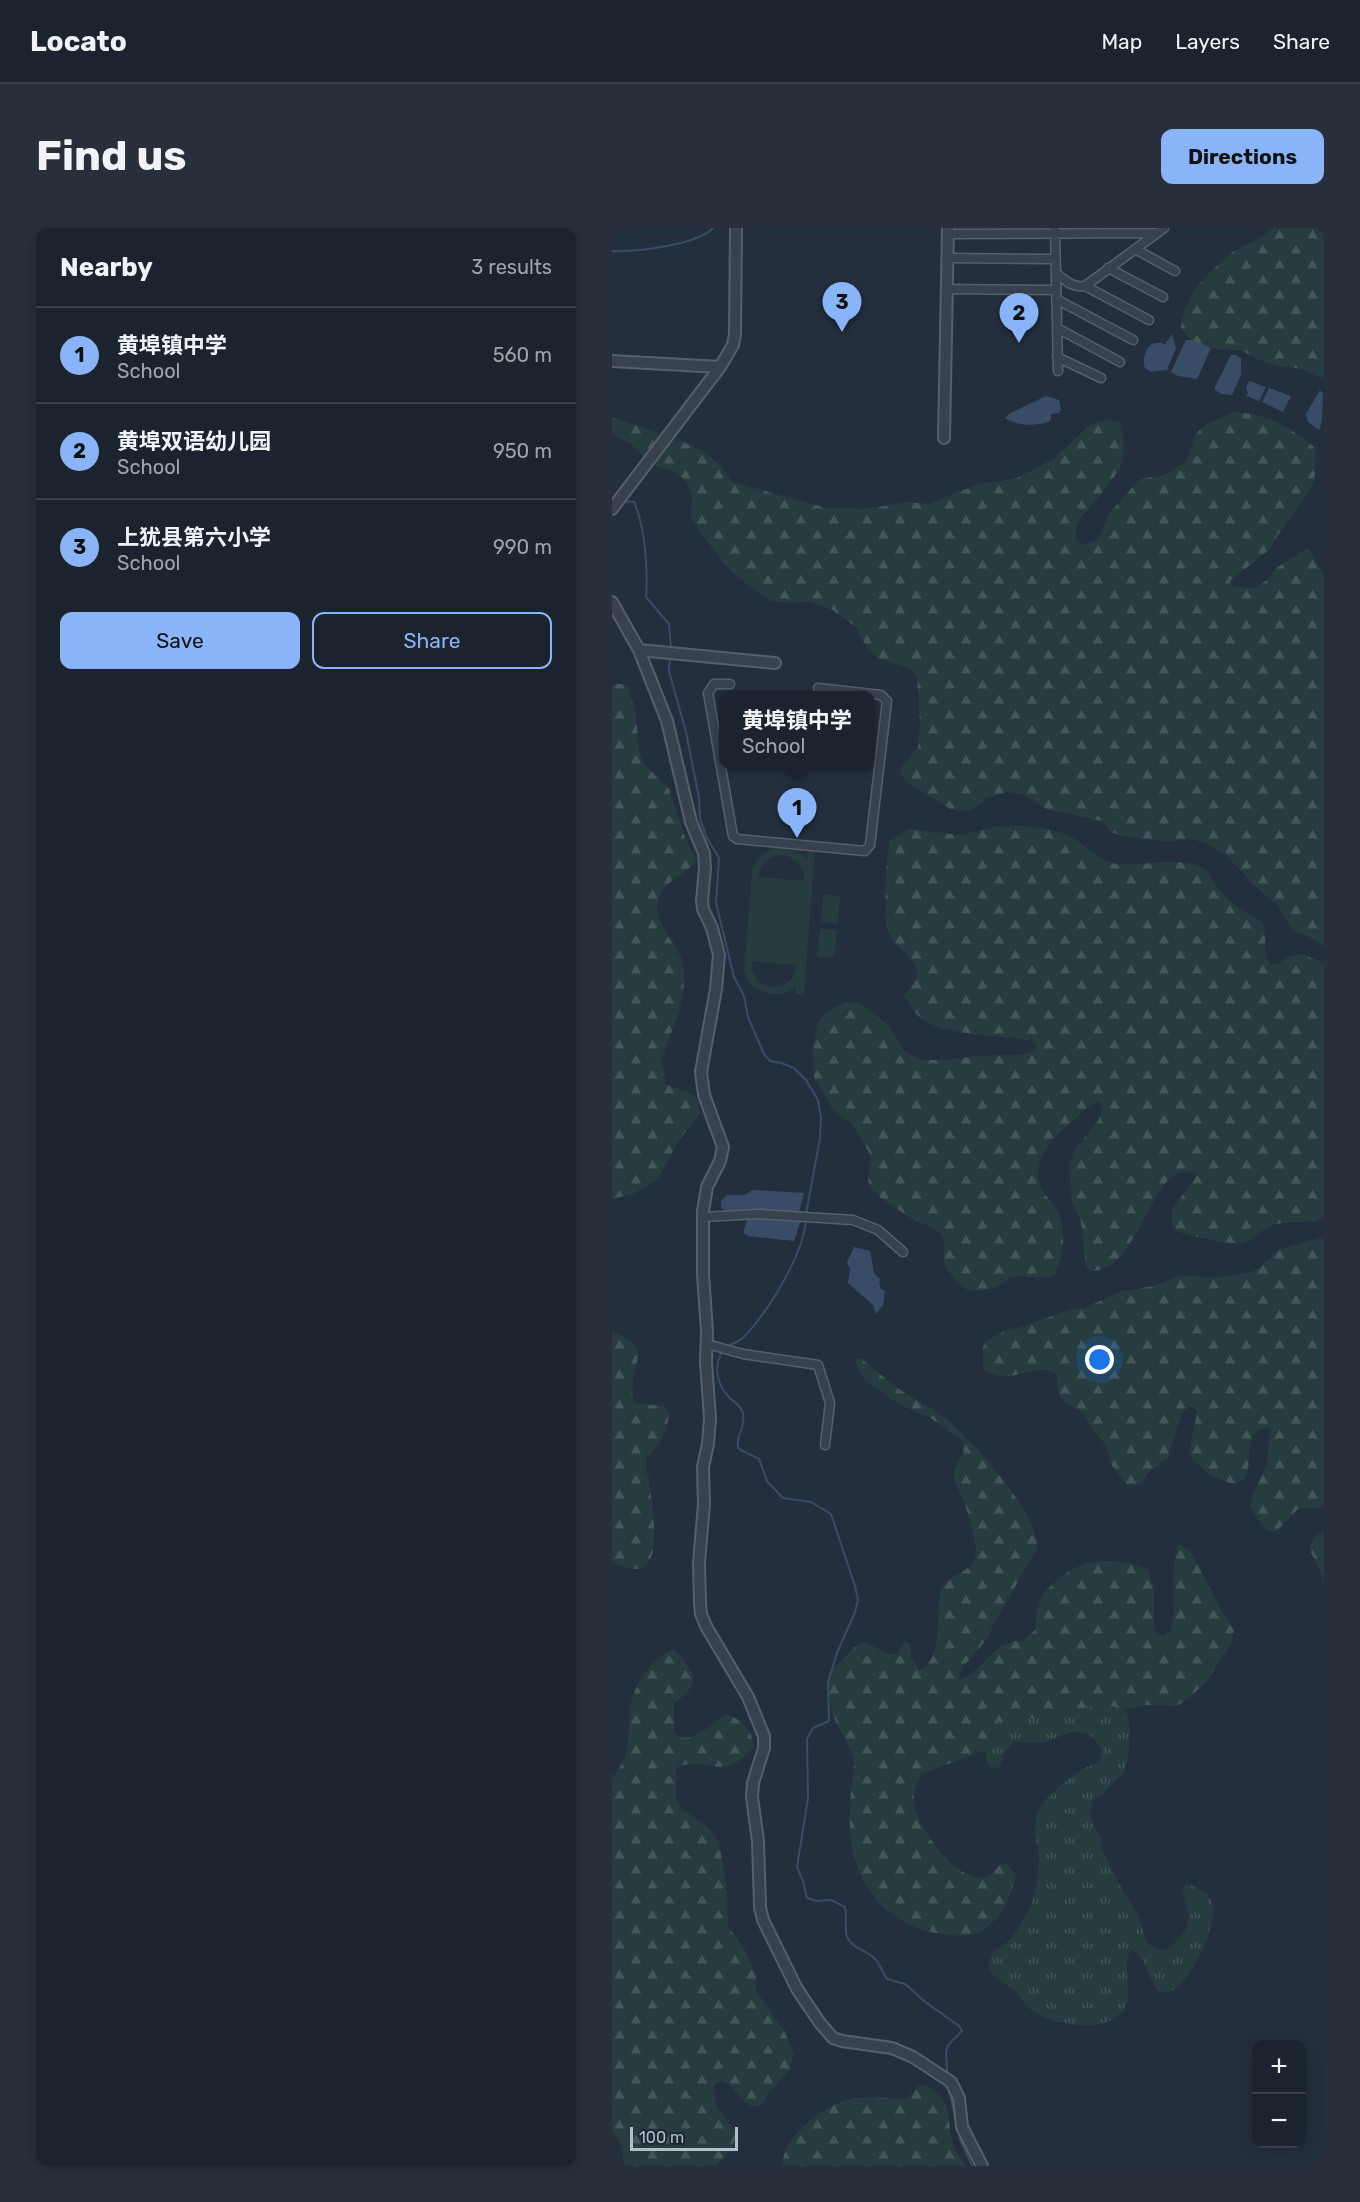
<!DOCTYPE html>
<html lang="en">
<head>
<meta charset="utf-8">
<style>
	body { margin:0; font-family:Rubik,"Noto Sans SC",sans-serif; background:#282f3a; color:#f1f3f6 }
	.controls { position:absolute; right:18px; bottom:18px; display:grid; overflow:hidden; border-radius:12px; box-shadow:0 3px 15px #0003 }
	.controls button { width:54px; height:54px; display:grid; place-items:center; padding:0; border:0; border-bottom:2px solid #39404a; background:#1b232e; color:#f1f3f6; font:30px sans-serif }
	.scale { position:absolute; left:18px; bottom:15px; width:108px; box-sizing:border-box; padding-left:6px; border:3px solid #b4bcc9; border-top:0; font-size:16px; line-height:21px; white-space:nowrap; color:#b4bcc9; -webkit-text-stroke:4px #1d2633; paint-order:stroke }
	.you { position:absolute; left:488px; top:1132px; width:21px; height:21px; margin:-15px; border:4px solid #fff; border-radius:50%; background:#1a73e8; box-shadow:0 0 0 9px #1a73e833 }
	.badge { display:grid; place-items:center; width:39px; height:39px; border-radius:50%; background:#8ab4f8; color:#111; font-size:20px; font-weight:700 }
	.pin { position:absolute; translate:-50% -50px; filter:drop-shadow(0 2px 3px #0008) }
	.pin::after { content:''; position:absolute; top:32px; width:21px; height:18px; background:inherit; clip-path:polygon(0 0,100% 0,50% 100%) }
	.popup { position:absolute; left:107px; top:463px; width:156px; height:78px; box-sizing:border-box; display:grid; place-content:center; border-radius:12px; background:#1b232e; filter:drop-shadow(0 2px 4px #0005); font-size:20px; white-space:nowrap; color:#a0a4aa }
	.popup b { font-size:22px; color:#f1f3f6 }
	.popup::after { content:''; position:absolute; left:50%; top:100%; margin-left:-12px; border:12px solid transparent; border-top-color:#1b232e }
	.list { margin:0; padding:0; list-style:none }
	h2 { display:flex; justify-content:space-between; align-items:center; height:78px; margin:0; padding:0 24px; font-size:26px }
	h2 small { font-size:20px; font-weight:400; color:#a0a4aa }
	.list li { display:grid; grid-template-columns:39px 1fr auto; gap:18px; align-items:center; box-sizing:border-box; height:96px; padding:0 24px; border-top:2px solid #39404a }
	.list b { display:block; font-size:22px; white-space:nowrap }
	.list p { margin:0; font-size:20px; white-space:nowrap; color:#a0a4aa }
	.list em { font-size:20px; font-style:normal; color:#a0a4aa }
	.actions { display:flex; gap:12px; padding:18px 24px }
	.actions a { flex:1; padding:14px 0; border:2px solid #8ab4f8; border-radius:12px; text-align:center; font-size:21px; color:#8ab4f8 }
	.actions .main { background:#8ab4f8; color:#111 }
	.map { position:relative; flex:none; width:712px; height:1938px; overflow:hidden; border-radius:12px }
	header { display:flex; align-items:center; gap:36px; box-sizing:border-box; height:84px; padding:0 30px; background:#1b232e; border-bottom:2px solid #39404a }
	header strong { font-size:28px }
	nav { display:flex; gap:33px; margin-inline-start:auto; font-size:21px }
	.intro { display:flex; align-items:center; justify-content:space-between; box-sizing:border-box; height:144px; padding:0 36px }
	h1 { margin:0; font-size:42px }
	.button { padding:15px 27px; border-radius:12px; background:#8ab4f8; color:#111; font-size:21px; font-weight:700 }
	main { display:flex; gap:36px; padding:0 36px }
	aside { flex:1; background:#1b232e; border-radius:12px; box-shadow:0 3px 15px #0003 }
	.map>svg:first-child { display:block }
</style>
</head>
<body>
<header>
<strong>Locato</strong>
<nav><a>Map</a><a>Layers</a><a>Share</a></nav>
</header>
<div class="intro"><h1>Find us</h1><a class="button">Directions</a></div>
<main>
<aside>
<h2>Nearby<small>3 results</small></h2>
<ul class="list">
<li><span class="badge">1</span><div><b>黄埠镇中学</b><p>School</p></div><em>560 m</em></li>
<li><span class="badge">2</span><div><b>黄埠双语幼儿园</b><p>School</p></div><em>950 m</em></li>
<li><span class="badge">3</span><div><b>上犹县第六小学</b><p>School</p></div><em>990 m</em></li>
</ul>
<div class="actions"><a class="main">Save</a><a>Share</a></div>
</aside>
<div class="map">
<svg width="712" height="1938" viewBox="0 0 712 1938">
	<defs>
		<pattern id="grass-tufts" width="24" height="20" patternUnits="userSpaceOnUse" patternTransform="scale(1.5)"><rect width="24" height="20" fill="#263c3f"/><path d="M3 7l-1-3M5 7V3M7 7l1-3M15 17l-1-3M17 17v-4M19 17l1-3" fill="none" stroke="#435659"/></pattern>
		<pattern id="forest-firs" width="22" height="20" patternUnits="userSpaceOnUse" patternTransform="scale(1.5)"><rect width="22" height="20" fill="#263c3f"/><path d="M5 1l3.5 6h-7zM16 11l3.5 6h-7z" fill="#435659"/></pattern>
	</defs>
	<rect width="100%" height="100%" fill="#242f3e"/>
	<path fill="url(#grass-tufts)" d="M480 1478C490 1478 504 1476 512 1482 522 1488 517 1536 511 1545 502 1556 490 1565 480 1574L478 1589 488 1608 490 1622 510 1662 526 1686 534 1714 545 1722 553 1723C582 1699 579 1695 570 1660L575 1656C587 1660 599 1666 601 1679 604 1700 580 1749 563 1761 560 1764 555 1765 550 1764 535 1758 538 1730 519 1721 505 1751 535 1779 492 1795 474 1801 438 1795 422 1784 413 1778 408 1767 400 1761 391 1753 376 1748 377 1735 377 1734 379 1727 379 1726 382 1722 390 1718 394 1715 405 1705 413 1690 419 1677 424 1663 427 1647 427 1632 426 1613 420 1608 425 1587 429 1571 459 1548 473 1540 477 1538 482 1537 486 1534 489 1532 491 1526 490 1522 488 1516 480 1509 475 1505L460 1504 431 1515 402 1514 392 1525 388 1539 381 1540 375 1535C371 1519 377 1507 386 1494L414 1491Z"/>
	<path fill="url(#forest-firs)" d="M660 0H712V151L689 141 665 138 650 133 630 123 592 119 579 112 569 100C571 75 587 53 606 37 612 32 617 25 624 22 639 14 647 13 660 0Z
		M624 184C661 188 673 197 702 219 704 234 705 249 698 262L665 308 658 321 618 353 621 359 644 360 656 351 664 340 696 320 712 347V719L700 710 686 705 679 700 664 674 657 671 640 655 613 626 592 614 578 611 556 614 506 607 500 604 490 593 436 582 411 566 395 564 372 571 362 581 355 583 340 582 295 554 290 548 288 541 306 519 308 496 305 448 294 439 266 430 255 420 244 399 219 381 196 373 183 375 159 373 128 351 111 334 83 297 79 290 80 267 75 254 63 244 39 236 18 215 0 207V189L65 211 91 223 108 237 120 254 214 280 252 281 296 274 318 276 345 264 366 257 405 250 444 229 477 197 491 192 507 194C513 204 512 225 509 237 505 249 477 280 468 291L464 298V312L470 317 483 313 488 308 497 286 527 252C535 248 542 250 550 248 556 246 565 240 570 236 579 230 578 221 582 211 587 196 610 189 624 184Z
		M4 456H11L17 460 24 489 27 521 31 535 57 561 74 612 84 631C78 646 52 652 47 669 38 696 69 716 72 741 75 776 58 803 49 834L52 841 53 855C69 866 87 858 88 885L65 915 47 950 21 966 0 971V458Z
		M408 598C424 599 442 601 457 608 474 616 487 634 505 636 532 639 562 628 589 639 598 643 602 656 609 664 620 676 635 686 650 694 656 708 650 724 658 736 666 737 668 734 675 730 688 723 701 730 712 736V991C697 995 681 993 665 996 651 998 644 1010 633 1014 617 1019 580 1007 563 1003 550 976 577 968 585 946 539 925 530 1045 479 1043L474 1038 469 994 460 973 457 937 462 923 486 893 491 880 488 873C476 877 466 889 456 897 437 914 416 937 431 964 435 970 442 975 445 982 455 1004 452 1027 442 1048 428 1053 412 1045 398 1050 395 1051 393 1054 390 1056 380 1061 369 1063 357 1063L345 1055 332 1036V1011L328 1005 322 1000 300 991 269 970 259 960 256 953 259 928 240 896 221 882 202 849 201 826 205 796 214 785 233 774 248 775 276 797 292 822 298 827 311 832H340L362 828 410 827 425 821 423 815 416 812C385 807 340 808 313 793 304 788 298 776 292 768 296 759 306 756 305 744 302 728 285 720 277 706 271 696 274 626 278 613L297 601 348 607 385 599Z
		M712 1009V1279L686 1281 666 1302 659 1304C648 1298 644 1289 638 1278L642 1264 655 1237 658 1199C624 1202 647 1246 628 1254 620 1258 613 1253 606 1250 597 1247 594 1243 587 1237 585 1234 582 1233 580 1231 574 1222 585 1192 585 1181L578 1179 571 1182 555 1231 538 1243 529 1255 522 1258 515 1257 500 1238 493 1216 478 1199 472 1185 452 1174 447 1167 444 1145C420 1132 399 1161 371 1141V1119L375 1113 394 1102 409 1099 457 1082 472 1080 508 1064 542 1058 569 1047 601 1050 639 1044 646 1041 668 1021Z
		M0 1102 18 1112 27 1124 20 1157 21 1172 27 1176 52 1178 57 1184C55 1208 50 1213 34 1230V1244L37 1250C38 1268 51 1328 32 1339 22 1344 10 1338 0 1335Z
		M249 1130C264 1143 279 1156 296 1167 306 1174 318 1179 328 1186 355 1206 429 1287 425 1321L381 1397 376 1410 351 1439 348 1445 347 1452 360 1445 389 1418 403 1413H411L423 1402C424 1393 424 1383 427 1374 429 1367 435 1361 441 1356 466 1329 502 1328 536 1341L542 1361V1398L544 1405 551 1407 558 1404C565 1386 561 1365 561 1346 562 1336 564 1326 566 1316L578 1322 609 1382 622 1402 619 1416 594 1454 578 1469 565 1478 534 1477 512 1481 498 1478H480L431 1489 386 1494 377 1507 374 1522 309 1546C305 1555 301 1563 302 1573 303 1598 347 1658 375 1649 381 1647 384 1641 388 1636H395L404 1646C399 1667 391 1691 370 1702 360 1708 350 1708 339 1707 299 1705 262 1681 247 1643 236 1616 237 1591 239 1563 240 1554 242 1544 242 1535 240 1518 230 1509 224 1494 219 1481 213 1457 219 1445 222 1440 227 1435 231 1431 239 1424 241 1417 252 1414 265 1418 271 1428 285 1426L292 1413 298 1416 300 1431 307 1442C332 1433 323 1386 329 1363 336 1341 371 1347 363 1315 360 1300 356 1284 351 1271 348 1263 341 1254 342 1245 343 1237 348 1231 352 1225L349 1211 317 1189 289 1177 263 1160 252 1151 242 1131Z
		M712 1302V1359C711 1354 710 1348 709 1344 700 1323 688 1318 712 1302Z
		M62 1421C82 1444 92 1455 62 1475V1505C78 1520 101 1495 114 1486 129 1491 140 1502 142 1518 112 1558 90 1525 64 1540V1568L70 1581 96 1599 107 1614 115 1662 116 1698 132 1720 144 1748V1763L173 1804 182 1826 178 1841 156 1866 153 1873 147 1878H139L132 1874 117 1856 110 1853 103 1856C96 1873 115 1892 125 1906L120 1920 104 1938H13L9 1916 0 1903V1551C5 1543 11 1535 14 1526 18 1511 16 1494 18 1479 22 1456 40 1430 62 1421Z
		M313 1857C346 1875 332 1895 343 1922 346 1928 350 1933 354 1938H170C172 1907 210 1877 239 1871 256 1867 278 1871 295 1871L306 1858Z"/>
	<path fill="#263c3f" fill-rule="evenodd" d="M170 619 185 623 195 632 196 622 203 623 192 767 184 766V759C165 773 140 766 132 743L140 643C144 628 155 620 170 619ZM171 627C184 630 193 639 192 653L146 649C149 635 157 628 171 627ZM140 733 185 737C180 769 137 763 140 733Z
		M211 666 228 668 226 696 209 694Z
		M208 701 225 702 222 730 205 729Z"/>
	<path fill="#394c67" d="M560 106 564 120 555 142 539 144 533 140C530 134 533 121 539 117 542 114 549 115 553 116Z
		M574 112H579L599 120 585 151 566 148 559 144Z
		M619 127H624L629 130V147L620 167 610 166 603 162V159Z
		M637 153 654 159 647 173 634 168 636 165 634 160Z
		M657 160 679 168 671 184 650 174Z
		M708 162 711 166 710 193 707 202 696 194 694 186Z
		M434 168 447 172 449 182 447 185 439 186V192L436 194C421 199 405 197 393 190L397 186Z
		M141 962 192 965 187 984 113 982 109 980V973L115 967H132Z
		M136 990 189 992 182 1013 137 1008 131 1005Z
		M242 1019 258 1023 262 1045 268 1051 267 1055 269 1061 273 1063 271 1077 264 1086 261 1077 236 1055 238 1041 235 1034Z"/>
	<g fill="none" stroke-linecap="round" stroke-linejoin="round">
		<path stroke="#394c67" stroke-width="2" d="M0 23C24 24 85 17 101 0
			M11 273 22 274C33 299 36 341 34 369L57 396 59 421
			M58 429 57 443 74 504 87 570 88 591 95 610 107 630 104 675 122 749 132 768 136 789 152 826 158 833 169 835 182 840 194 852 206 872 209 889 208 910 194 986
			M116 1118C122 1115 128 1113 132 1109 156 1084 192 1026 194 991
			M110 1124C102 1138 104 1155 116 1168 121 1174 128 1176 131 1185 134 1200 122 1211 127 1221L147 1231 155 1253 171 1270 199 1274 219 1286 243 1358 246 1372 243 1384 225 1425 216 1454 217 1493 201 1500 195 1511 196 1570 185 1639 191 1653 195 1670 205 1673 219 1672 233 1679C235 1688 233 1695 234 1704 236 1721 256 1721 265 1733 269 1739 271 1745 275 1751L293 1756 312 1773 347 1798 350 1803C328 1825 335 1817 335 1846
			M337 1861 348 1911 360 1938"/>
		<g stroke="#565f6c" stroke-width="11">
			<path id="minor" d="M443 0 446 143
				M336 6 544 5
				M523 21 563 43
				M336 30 443 31
				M496 40 551 69
				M444 45C453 52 460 60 473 58L552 0
				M473 58 537 92
				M335 61 444 62
				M444 71 521 112
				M445 100 508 134
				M445 129 489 150
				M118 456H102L96 465 121 608 125 611 253 623 258 617 275 473 269 467 206 460
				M91 989 146 986 241 992 266 1002 291 1024
				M95 1116 131 1126 206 1137 218 1175 213 1217"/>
		</g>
		<g stroke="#565f6c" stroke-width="14">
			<path id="tertiary" d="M0 133 108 139
				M332 210 336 0
				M0 281 108 139 121 117 123 106 124 0
				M0 374 27 422 55 493 79 594 92 625 93 640 90 673 91 681 100 700 107 727 104 761 89 844 92 867 111 919 108 933 95 959 91 983V1046L95 1103 94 1134 98 1190 96 1216 91 1239 92 1276 87 1334 88 1376 89 1386 95 1400 136 1469 152 1508V1520L141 1555 140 1569 146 1613 148 1679 151 1692 185 1761 208 1795 221 1810 230 1813 280 1820 301 1829 339 1854 347 1870 350 1899 370 1938
				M27 422 163 435"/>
		</g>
		<use href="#minor" stroke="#38414e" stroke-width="8"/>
		<use href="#tertiary" stroke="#38414e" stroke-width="10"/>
	</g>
</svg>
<div class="controls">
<button>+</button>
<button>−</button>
</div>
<div class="scale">100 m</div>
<div class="you"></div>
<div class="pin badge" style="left:185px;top:610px">1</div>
<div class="popup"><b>黄埠镇中学</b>School</div>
<div class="pin badge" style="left:407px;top:115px">2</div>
<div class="pin badge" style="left:230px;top:104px">3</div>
</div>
</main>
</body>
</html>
